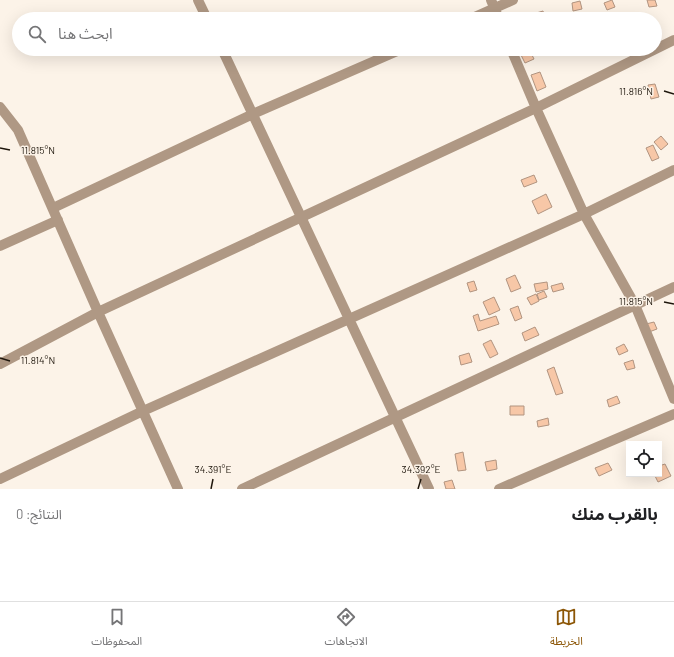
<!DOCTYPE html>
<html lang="ar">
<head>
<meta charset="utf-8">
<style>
	body { margin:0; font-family:Barlow,"Noto Sans Arabic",sans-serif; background:#f2f2f2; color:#202124; direction:rtl }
	.controls { position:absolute; right:12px; bottom:12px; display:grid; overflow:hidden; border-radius:0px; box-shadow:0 4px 16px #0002 }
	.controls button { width:36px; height:36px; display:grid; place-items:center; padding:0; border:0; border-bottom:1px solid #e0e0e0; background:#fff; color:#202124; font:20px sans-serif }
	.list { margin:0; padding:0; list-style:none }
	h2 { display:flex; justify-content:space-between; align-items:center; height:52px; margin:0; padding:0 16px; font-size:17px }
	h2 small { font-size:13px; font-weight:400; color:#757577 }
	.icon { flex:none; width:22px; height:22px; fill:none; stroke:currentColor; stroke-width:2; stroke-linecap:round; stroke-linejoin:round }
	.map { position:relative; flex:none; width:674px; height:489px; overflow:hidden; direction:ltr }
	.search { position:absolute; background:#fff; box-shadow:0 4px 16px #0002; left:12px; right:12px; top:12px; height:44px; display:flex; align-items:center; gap:10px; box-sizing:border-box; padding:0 14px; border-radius:22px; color:#757577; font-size:15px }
	.sheet { height:112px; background:#fff }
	nav { display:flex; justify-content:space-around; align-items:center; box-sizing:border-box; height:56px; border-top:1px solid #e0e0e0; background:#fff; font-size:11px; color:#757577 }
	nav a { display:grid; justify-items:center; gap:2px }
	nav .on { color:#8c5606 }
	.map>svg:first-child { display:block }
</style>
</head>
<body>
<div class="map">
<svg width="674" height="489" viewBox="0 0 674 489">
	<rect width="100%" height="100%" fill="#fcf3e8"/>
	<path fill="#f7c7a7" stroke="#b19480" d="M612 0 615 7 607 10 604 3Z
		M647 0H655L657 6 649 7Z
		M580 1 582 9 573 11 572 3Z
		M543 11 545 18 535 19 533 14Z
		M518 49H529L534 59 525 63Z
		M540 72 546 87 537 91 531 75Z
		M655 84 659 97 651 99 648 85Z
		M661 136 668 144 661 150 654 142Z
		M653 145 659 158 652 161 646 148Z
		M534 175 537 182 524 187 521 180Z
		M546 194 552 207 538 214 532 201Z
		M515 275 521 288 511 292 506 279Z
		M474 281 477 290 470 292 467 283Z
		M547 282 548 289 536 292 534 284Z
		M562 283 564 289 553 292 551 286Z
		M544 291 547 297 539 300 537 294Z
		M536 294 539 301 531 305 527 298Z
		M494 297 500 310 489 315 483 302Z
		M518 306 522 318 515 321 510 309Z
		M478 314 480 321 496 316 499 324 478 331 473 316Z
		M654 322 657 329 649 332 646 324Z
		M535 327 539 335 525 341 522 333Z
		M491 340 498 354 490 358 483 344Z
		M624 344 628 351 619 355 616 348Z
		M469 353 472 362 461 365 459 356Z
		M633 360 635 368 627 370 624 363Z
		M554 367 563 393 556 395 547 370Z
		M617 396 620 403 609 407 607 400Z
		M510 406H524V415H510Z
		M548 418 549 425 538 427 537 421Z
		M463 452 466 470 458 471 455 454Z
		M496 460 497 469 487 471 485 462Z
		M608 463 612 470 599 476 595 468Z
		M665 464 671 476 658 482 654 474H659V466Z
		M452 480 455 489H446L444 482Z"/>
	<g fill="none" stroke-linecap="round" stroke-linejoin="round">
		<path stroke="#af9884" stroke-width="10" d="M198 0 207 19
			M491 0 499 19
			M470 19 513 0
			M222 49 429 489
			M511 49 536 108 584 214 635 305 674 399
			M0 107 18 130 98 312 178 489
			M53 208 253 114 402 49
			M0 246 58 220
			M0 364 98 312 536 108 674 40
			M0 479 143 411 584 214 674 170
			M242 489 674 287
			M499 489 674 414"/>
	</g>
	<path fill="none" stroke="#1e160c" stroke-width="1.5" d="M664 91 674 94M0 148 10 150M664 302 674 304M0 358 10 361M211 489 213 479M418 489 421 479"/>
	<g font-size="10" text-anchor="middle" fill="#1e160c" stroke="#fcf3e8" stroke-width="3" stroke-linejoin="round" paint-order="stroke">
		<text x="636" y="95">11.816°N</text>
		<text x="38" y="154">11.815°N</text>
		<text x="636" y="305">11.815°N</text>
		<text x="38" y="364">11.814°N</text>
		<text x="213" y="473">34.391°E</text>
		<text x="421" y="473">34.392°E</text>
	</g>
</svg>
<div class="controls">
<button><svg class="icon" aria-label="locate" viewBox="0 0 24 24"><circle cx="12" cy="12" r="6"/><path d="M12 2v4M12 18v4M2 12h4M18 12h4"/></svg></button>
</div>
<div class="search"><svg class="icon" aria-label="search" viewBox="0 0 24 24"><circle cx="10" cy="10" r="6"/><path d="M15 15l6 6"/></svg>ابحث هنا</div>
</div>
<section class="sheet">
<h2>بالقرب منك<small>النتائج: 0</small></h2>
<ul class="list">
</ul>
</section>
<nav>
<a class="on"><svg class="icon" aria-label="map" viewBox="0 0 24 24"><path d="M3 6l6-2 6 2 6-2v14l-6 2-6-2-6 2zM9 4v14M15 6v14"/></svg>الخريطة</a>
<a><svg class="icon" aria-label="directions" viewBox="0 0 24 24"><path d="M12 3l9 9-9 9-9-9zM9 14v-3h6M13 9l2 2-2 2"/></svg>الاتجاهات</a>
<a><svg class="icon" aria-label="saved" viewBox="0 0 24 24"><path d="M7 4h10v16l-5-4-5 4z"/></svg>المحفوظات</a>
</nav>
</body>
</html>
